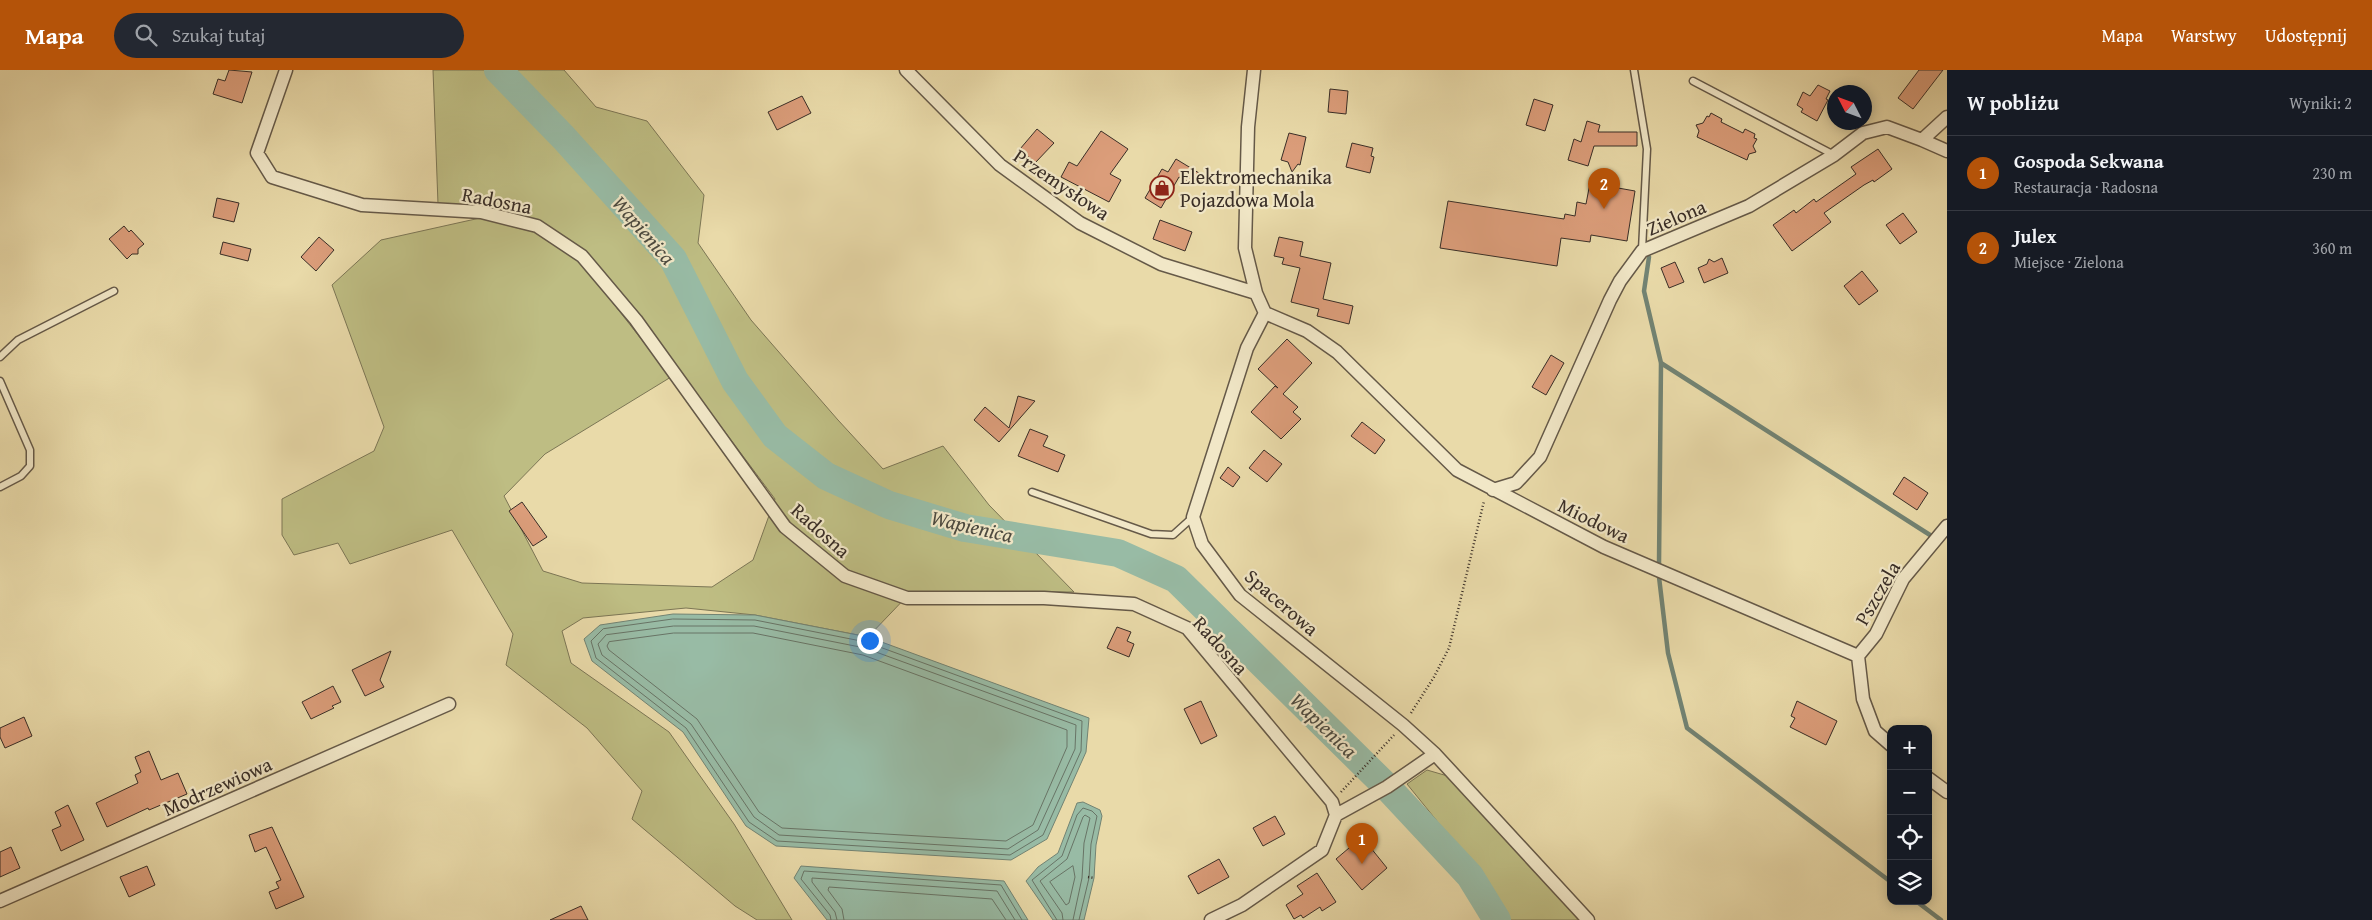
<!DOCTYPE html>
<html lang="pl">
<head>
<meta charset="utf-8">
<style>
	body { margin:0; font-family:"Gentium Book Plus",serif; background:#242831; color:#f1f3f6 }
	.controls { position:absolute; right:15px; bottom:15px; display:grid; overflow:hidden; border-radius:10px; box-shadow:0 2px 12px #0003 }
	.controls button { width:45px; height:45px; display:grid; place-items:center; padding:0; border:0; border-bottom:1px solid #363941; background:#171b24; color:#f1f3f6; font:25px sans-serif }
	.compass { position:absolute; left:1827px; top:15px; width:45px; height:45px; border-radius:50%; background:#171b24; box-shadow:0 2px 12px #0003; rotate:312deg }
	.you { position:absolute; left:869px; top:570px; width:18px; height:18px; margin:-12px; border:4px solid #fff; border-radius:50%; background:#1a73e8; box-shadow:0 0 0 8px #1a73e833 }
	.badge { display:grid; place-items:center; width:32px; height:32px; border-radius:50%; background:#b45309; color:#fff; font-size:16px; font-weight:700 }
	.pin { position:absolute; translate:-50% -41px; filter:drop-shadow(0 1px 2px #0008) }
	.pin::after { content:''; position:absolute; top:26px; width:18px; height:15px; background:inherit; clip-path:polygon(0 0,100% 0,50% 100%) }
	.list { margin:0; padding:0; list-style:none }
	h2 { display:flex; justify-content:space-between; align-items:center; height:65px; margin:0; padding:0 20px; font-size:21px }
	h2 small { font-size:16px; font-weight:400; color:#9ea1a6 }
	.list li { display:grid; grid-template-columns:32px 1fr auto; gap:15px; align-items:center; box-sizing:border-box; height:75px; padding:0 20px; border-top:1px solid #363941 }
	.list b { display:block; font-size:19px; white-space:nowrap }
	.list p { margin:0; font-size:16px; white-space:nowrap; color:#9ea1a6 }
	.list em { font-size:16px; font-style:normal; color:#9ea1a6 }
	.icon { flex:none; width:28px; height:28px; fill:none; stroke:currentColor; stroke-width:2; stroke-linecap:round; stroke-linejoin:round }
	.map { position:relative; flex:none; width:1947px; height:850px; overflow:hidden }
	header { display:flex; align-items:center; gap:30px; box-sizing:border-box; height:70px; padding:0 25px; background:#b45309; color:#fff }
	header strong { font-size:24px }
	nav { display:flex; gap:28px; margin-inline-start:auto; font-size:18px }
	.search { width:350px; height:45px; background:#242831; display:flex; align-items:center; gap:12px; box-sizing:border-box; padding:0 18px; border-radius:28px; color:#9ea1a6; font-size:19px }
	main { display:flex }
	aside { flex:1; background:#171b24 }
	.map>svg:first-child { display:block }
</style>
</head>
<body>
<header>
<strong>Mapa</strong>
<div class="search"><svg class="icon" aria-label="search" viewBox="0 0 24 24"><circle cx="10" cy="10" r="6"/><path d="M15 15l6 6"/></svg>Szukaj tutaj</div>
<nav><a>Mapa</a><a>Warstwy</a><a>Udostępnij</a></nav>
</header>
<main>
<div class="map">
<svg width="1947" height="850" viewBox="0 0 1947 850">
	<rect width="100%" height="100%" fill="#e9daa9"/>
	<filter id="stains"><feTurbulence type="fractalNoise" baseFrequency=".004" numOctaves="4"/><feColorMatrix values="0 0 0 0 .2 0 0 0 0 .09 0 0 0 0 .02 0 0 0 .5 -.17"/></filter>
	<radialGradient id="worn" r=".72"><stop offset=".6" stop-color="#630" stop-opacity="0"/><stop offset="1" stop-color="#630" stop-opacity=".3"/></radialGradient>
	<path fill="#bebd83" stroke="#7c7655" d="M433 0H564L596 37 647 51 704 125 698 173 751 250 838 350 883 399 943 376 989 435 1074 522H911L868 567 755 545 686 538 583 548 562 561 571 593 669 662 734 754 792 850H757L735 836 632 749 642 721 587 658 506 595 513 564 452 460 350 494 338 473 294 485 282 465V429L374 381 384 357 332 215 381 170 480 148 536 162 580 191 671 307 545 384 504 426 543 501 582 513 712 517 753 490 775 429 640 248 540 153 438 134Z
		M1427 700 1451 707 1581 850H1510L1488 814 1407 714Z"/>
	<path fill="#98bba5" stroke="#728373" d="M673 544 755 545 868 567 1089 648 1086 682 1047 769 1011 790 776 776 746 756 683 662 592 591 584 569 600 555Z
		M1083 732 1100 740 1102 746 1096 775 1094 808 1084 850H1053L1026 811 1038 797 1058 783 1077 733Z
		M801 796 1004 811 1028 850H827L794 808Z"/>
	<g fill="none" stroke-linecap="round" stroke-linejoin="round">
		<path stroke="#687466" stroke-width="1" d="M673 549 755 550 866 572 1082 651 1081 681 1043 765 1010 785 777 771 749 752 686 658 596 588 591 571 603 559Z
			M674 556H754L865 578 1076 655 1075 679 1038 760 1008 779 779 765 754 747 691 654 602 585 598 574 606 565Z
			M674 563H753L863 585 1067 660V677L1033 755 1006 771 782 758 759 742 697 649 609 580 607 576 609 572Z
			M1073 796 1075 807 1069 833 1066 835 1050 812Z
			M831 850 830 845 801 809 804 801 1001 815 1022 850
			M837 850 835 842 812 812V808L997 821 1015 850
			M844 850 842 839 828 820 829 817 992 829 1006 850
			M1057 850 1032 810 1062 786 1077 745 1083 738 1092 741 1097 746 1091 774 1089 808 1079 850
			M1063 850 1062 843 1040 811 1067 789 1083 747 1085 745 1090 748 1084 773 1082 808 1073 850"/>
		<path stroke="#728373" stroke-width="4.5" d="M1649 187 1644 221 1661 293 1659 494
			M1661 293 1930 465
			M1659 507 1668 583 1687 658 1891 812
			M1916 831 1941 850"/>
		<path stroke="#98bba5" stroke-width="28" d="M498 0 564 68 673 189 735 311 775 366 826 406 889 435 965 458 1118 483 1176 509 1387 717 1470 806 1497 850"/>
	</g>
	<path fill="#db9d7a" stroke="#392e27" d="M229 0 252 2 242 33 213 24 218 9 225 11Z
		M1919 0H1943L1913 39 1898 28Z
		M1818 15 1830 21 1826 29 1828 30 1817 51 1801 42 1803 39 1797 35 1803 22 1810 26Z
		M1330 19 1348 21 1346 44 1328 42Z
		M802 26 811 43 777 60 768 42Z
		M1534 29 1553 35 1545 61 1526 55Z
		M1711 43 1722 49 1721 52 1743 63 1745 59 1755 64 1754 68 1757 69 1753 76 1756 82 1749 84 1747 90 1697 67 1699 61 1696 55 1703 53 1707 46 1709 47Z
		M1587 51 1600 55 1598 62H1637V76H1594L1588 96 1568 90 1574 69 1581 72Z
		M1037 59 1054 73 1035 93 1020 79Z
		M1101 61 1128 79 1110 104 1121 110 1109 132 1061 107 1069 92 1077 96Z
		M1289 63 1306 67 1300 95 1298 94 1292 102 1288 92 1281 90Z
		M1352 73 1373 78 1371 86 1374 87 1370 103 1346 97Z
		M1878 79 1892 99 1874 112 1873 110 1864 115 1824 143 1831 152 1792 181 1773 155 1794 140 1796 143 1814 129 1816 132 1856 104 1851 97Z
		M1176 89 1199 103 1192 114 1179 107 1161 138 1145 128 1162 99 1168 102Z
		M1590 113 1635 121 1627 171 1591 165 1590 172 1561 168 1557 196 1440 178 1448 131 1564 149 1565 144 1575 146 1577 132 1586 134Z
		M217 128 239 133 234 152 213 147Z
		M1903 143 1917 162 1900 174 1886 155Z
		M1160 150 1192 162 1185 181 1153 169Z
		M124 156 129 162 131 160 144 174 138 179V184H132L127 189 109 169Z
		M319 167 334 180 316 201 301 187Z
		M1279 167 1303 172 1300 186 1331 193 1323 229 1353 236 1349 254 1317 246 1319 239 1291 232 1300 198 1282 194 1284 188 1274 186Z
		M223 172 251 179 248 191 220 184Z
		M1722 188 1728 203 1704 213 1698 198 1707 194 1709 189 1714 192Z
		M1675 192 1684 212 1669 218 1661 198Z
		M1862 201 1878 221 1859 235 1844 216Z
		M1287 269 1312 293 1283 324 1298 337 1293 342 1301 349 1281 369 1251 342 1275 316 1278 318 1258 299Z
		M1551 285 1564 293 1546 325 1532 317Z
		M1018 326 1035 331 999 372 974 350 985 337 1009 358Z
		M1362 352 1385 370 1375 384 1351 366Z
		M1030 359 1048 366 1043 376 1065 385 1058 402 1018 386Z
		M1264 380 1282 394 1267 412 1249 398Z
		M1228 397 1240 407 1233 417 1220 408Z
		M1904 407 1928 423 1917 440 1893 424Z
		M522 432 547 467 533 476 509 441Z
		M1117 557 1131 562 1127 571 1134 574 1129 587 1107 578Z
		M391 581 380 610 384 617 365 626 352 600Z
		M333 616 341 632 332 636 334 638 311 649 302 632Z
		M1201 631 1217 666 1201 674 1184 639Z
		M1797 631 1837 651 1826 675 1790 657 1795 648 1791 646Z
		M24 647 32 666 5 678 0 667V658Z
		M149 681 161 710 178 703 187 724 149 740 148 738 107 757 96 733 138 713 135 705 141 702 135 687Z
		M68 735 84 770 61 781 52 760 61 756 55 742Z
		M1275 746 1285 764 1263 776 1253 758Z
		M272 757 304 827 276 839 269 822 279 818 276 812 281 810 266 777 255 782 249 765Z
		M1362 767 1387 798 1362 820 1336 789Z
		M11 777 20 798 0 807V782Z
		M1219 789 1229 807 1198 824 1188 806Z
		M147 796 155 815 129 827 120 807Z
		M1317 803 1336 832 1322 841 1320 837 1303 848 1301 845 1294 849 1286 835 1303 824 1297 816Z
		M581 836 588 850H550Z"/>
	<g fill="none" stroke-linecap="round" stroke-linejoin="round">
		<g stroke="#655948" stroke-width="9">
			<path id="service" d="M1634 0 1647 79 1642 180
				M1693 11 1834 85
				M0 287 18 270 114 221
				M0 311 30 380V396L21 406 0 417
				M1032 422 1151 464 1173 465 1193 447"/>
		</g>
		<g stroke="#655948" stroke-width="15">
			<path id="minor" d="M286 0 257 83 272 107 362 135 481 142 537 156 582 186 636 250 785 457 845 506 907 528H1044L1134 534 1187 558 1332 732 1336 745 1322 780 1242 835 1211 850
				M906 0 1000 95 1080 153 1161 194 1256 223
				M1254 0 1248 57 1245 178 1256 223 1265 243 1247 278 1193 447 1202 474 1240 525 1403 655 1435 684 1588 850
				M1922 70 1947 81
				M1265 243 1307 261 1337 282 1457 400 1604 477 1858 586 1863 629 1875 661 1891 675
				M1493 420 1516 413 1540 387 1610 230 1620 211 1642 181 1749 136 1834 85 1863 63 1887 57 1922 70 1947 47
				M1858 586 1876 564 1903 509 1947 456
				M1928 708 1947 722
				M1336 745 1387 717 1435 684
				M0 831 449 634"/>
		</g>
		<path stroke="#392e27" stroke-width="2.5" stroke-dasharray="1 2.5" stroke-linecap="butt" d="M1411 643 1434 607 1449 578 1484 431
			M1341 722 1394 665
			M1088 807 1094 808"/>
		<use href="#service" stroke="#f1e7c7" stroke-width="6"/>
		<use href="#minor" stroke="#f1e7c7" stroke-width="12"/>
	</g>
	<defs>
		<g id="shop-ring" transform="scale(1.25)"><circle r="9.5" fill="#f1e7c7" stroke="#8f2418" stroke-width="1.5"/><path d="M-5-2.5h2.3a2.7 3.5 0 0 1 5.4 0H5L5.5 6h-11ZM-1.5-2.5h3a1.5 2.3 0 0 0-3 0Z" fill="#8f2418"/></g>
	</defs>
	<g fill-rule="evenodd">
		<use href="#shop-ring" x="1162" y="118"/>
	</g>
	<g text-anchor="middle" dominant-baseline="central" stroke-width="4.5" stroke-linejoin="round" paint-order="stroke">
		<g font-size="20" fill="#392e27" stroke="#f1e7c7" text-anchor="start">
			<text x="1180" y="106">Elektromechanika<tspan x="1180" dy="23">Pojazdowa Mola</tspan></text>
		</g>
		<g font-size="20" fill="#392e27" stroke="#f1e7c7">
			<text transform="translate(1062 114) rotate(34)">Przemysłowa</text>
			<text transform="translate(497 130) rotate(11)">Radosna</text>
			<text transform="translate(1676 147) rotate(-23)">Zielona</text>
			<text transform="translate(1594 450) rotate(26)">Miodowa</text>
			<text transform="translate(821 460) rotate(42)">Radosna</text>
			<text transform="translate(1877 523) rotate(-60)">Pszczela</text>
			<text transform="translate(1282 532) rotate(41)">Spacerowa</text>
			<text transform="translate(1221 575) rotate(48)">Radosna</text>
			<text transform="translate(217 716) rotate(-24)">Modrzewiowa</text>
		</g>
		<g font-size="21" font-style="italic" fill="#4c4a40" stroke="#f1e7c7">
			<text transform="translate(644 160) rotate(49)">Wapienica</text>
			<text transform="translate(972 456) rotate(13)">Wapienica</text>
			<text transform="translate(1324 655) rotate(44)">Wapienica</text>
		</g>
	</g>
	<rect width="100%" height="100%" filter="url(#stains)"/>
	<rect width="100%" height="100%" fill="url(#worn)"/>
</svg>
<div class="controls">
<button>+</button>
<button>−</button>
<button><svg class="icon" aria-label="locate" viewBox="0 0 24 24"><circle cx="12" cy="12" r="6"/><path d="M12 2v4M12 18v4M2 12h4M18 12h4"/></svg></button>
<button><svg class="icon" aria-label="layers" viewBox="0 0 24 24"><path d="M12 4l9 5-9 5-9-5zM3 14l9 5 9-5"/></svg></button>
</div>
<svg class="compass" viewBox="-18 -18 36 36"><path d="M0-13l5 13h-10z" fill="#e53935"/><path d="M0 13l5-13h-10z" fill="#9ea1a6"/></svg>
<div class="you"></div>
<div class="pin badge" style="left:1362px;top:794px">1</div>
<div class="pin badge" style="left:1604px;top:139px">2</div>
</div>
<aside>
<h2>W pobliżu<small>Wyniki: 2</small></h2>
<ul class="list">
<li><span class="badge">1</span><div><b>Gospoda Sekwana</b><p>Restauracja · Radosna</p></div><em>230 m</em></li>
<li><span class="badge">2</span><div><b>Julex</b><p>Miejsce · Zielona</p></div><em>360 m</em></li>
</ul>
</aside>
</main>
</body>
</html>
